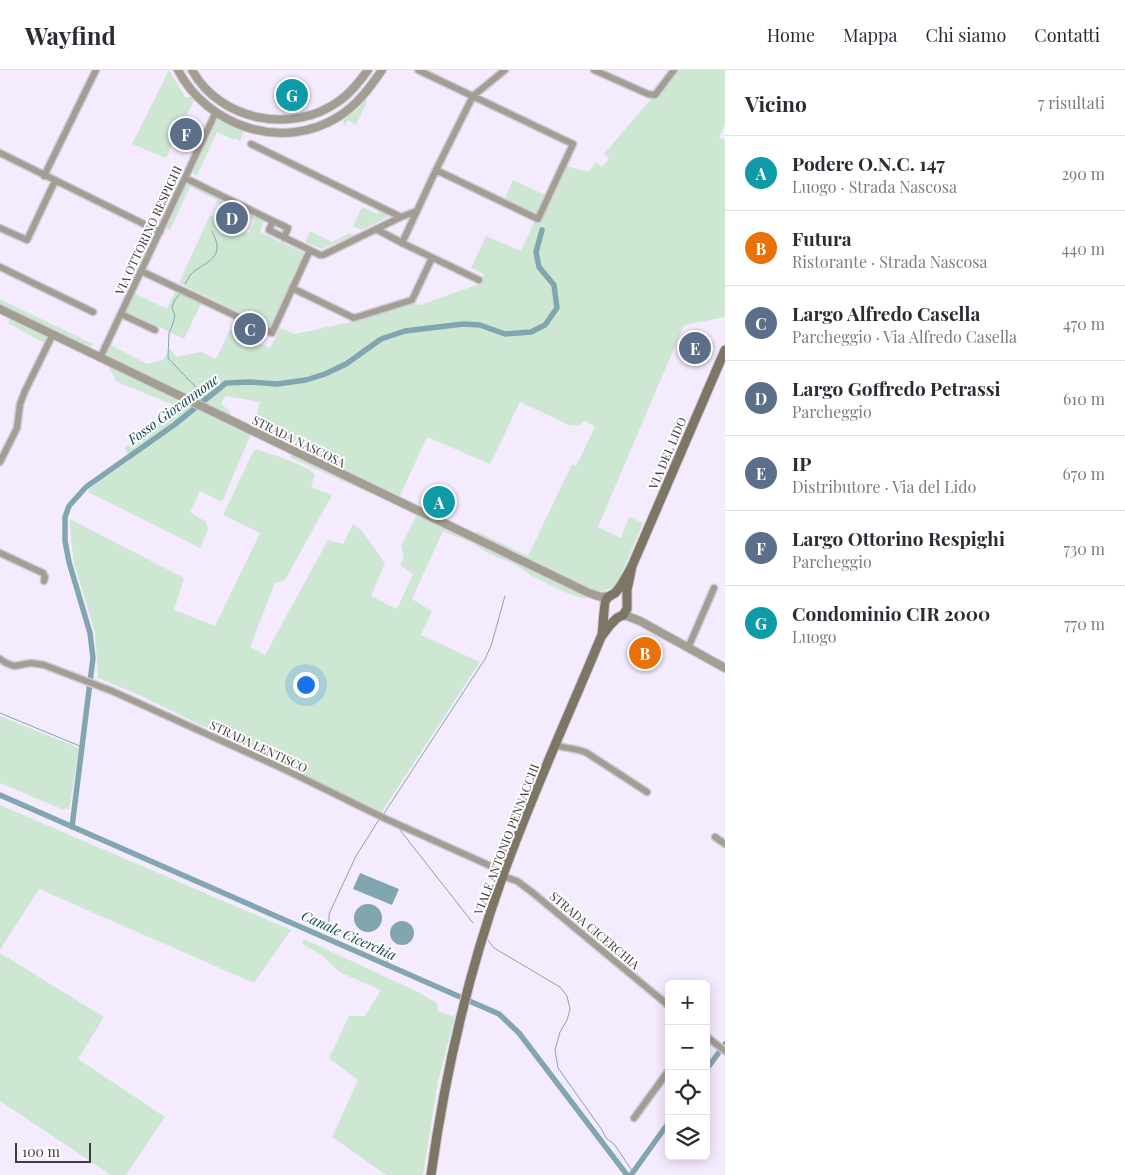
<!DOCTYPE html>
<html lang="it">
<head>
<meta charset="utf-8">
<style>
	body { margin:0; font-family:"Playfair Display",serif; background:#f2f2f3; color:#2b2b33 }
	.controls { position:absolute; right:15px; bottom:15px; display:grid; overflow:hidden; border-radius:8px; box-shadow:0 2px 12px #0003 }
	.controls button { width:45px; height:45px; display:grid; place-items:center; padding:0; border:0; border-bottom:1px solid #e1e1e2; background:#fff; color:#2b2b33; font:25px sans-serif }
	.scale { position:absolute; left:15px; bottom:12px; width:76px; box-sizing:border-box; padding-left:5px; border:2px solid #3e3b42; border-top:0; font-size:14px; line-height:18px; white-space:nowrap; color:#3e3b42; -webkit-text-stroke:4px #fdfdfd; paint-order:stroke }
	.you { position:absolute; left:305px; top:614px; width:18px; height:18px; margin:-12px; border:4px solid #fff; border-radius:50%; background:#1a73e8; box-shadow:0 0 0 8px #1a73e833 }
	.badge { display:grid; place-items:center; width:32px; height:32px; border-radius:50%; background:#2d5c7a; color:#fff; font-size:16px; font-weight:700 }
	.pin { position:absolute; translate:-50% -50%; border:2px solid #fff; box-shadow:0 1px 5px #0006 }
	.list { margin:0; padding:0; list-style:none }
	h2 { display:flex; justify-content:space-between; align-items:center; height:65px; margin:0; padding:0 20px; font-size:21px }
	h2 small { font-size:16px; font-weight:400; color:#7c7c81 }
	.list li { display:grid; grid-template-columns:32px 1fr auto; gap:15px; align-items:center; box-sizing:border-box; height:75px; padding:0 20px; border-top:1px solid #e1e1e2 }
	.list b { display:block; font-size:19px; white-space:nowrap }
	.list p { margin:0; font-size:16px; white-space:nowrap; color:#7c7c81 }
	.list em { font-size:16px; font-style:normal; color:#7c7c81 }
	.icon { flex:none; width:28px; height:28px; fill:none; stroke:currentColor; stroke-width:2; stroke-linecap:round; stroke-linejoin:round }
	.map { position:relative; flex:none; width:725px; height:1105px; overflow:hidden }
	header { display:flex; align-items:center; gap:30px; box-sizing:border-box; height:70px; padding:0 25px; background:#fff; border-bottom:1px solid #e1e1e2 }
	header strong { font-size:24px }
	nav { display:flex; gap:28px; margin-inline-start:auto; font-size:18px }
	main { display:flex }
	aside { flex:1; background:#fff }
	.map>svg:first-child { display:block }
</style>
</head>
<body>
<header>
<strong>Wayfind</strong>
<nav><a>Home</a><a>Mappa</a><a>Chi siamo</a><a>Contatti</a></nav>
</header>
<main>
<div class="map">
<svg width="725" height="1105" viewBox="0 0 725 1105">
	<rect width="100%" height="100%" fill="#f5ebff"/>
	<path fill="#cde7d3" d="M169 0 185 27H191L194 30 166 88 132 74Z
		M677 0H725V54L719 67 725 70V247L684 255 598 457 621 468 629 447 643 453 618 512C608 523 606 518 595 524L587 521 585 529 567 523 532 506 516 495 489 484 472 473 443 461 412 529 432 541 421 565 480 592 381 743 137 624 98 608 95 563 74 493 71 469 70 449 184 508 174 540 215 556 260 463 223 445 252 384 253 381 257 379C270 384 308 395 315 405L311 417 332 425 285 510 275 513 250 577 265 585 328 470 343 474 353 454 362 461 385 493 371 526 397 539 413 504 400 495 404 487 401 476 417 444 463 466 478 462 528 486 572 394 576 396 595 357 585 351 578 356 569 355 520 332 490 394 427 367 399 428 375 416 372 424 291 388 292 376 253 357 260 332 226 326 221 333 231 343 224 351 251 364 222 432 200 421 190 442 206 452 208 460 200 478 88 422 89 419 130 390 125 378 156 356 179 337 117 312 103 287 109 274 147 294 163 290 170 279 176 287 201 282 216 289 230 260 270 278 280 258 295 264 355 251 412 234 420 235 482 213 484 204 471 198 486 166 521 181 538 144 505 128 513 110 552 128 566 96 589 102 596 92 602 97 609 89 604 84 651 29 658 25Z
		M365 30 367 32 356 55 348 50 345 56 343 54 344 49 357 40Z
		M217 50 244 61 240 71 235 68 234 70 217 62 197 106 193 103V101Z
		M188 114 228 134V136L226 137 216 133 217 130 190 117 170 160 166 158 185 116Z
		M362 137 377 144 379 141 380 140 390 146 362 160 353 156Z
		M245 143H248L264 151 260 162 304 183 270 258 179 213 210 145 249 164 255 151 245 146Z
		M310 161 332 172 350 163 354 165 322 179 305 172Z
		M176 220 202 232 184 269 126 241 134 223 167 239Z
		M0 229 93 274 88 279 57 264 46 274 8 253 12 243 0 237Z
		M0 646 79 678 69 740 65 738 64 740 0 713Z
		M0 735 291 860 254 913 39 819 0 880Z
		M304 869 418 922 437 933 438 941 455 947 438 1011 423 1105H386L332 1067 358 1010 329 988 349 946H365L381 920 339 902 323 886 302 874Z
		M0 883 104 947 78 989 165 1047 126 1105H111L0 1031Z"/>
	<path fill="#82a6b0" d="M360 803 399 819 392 835 353 819Z
		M354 848a14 14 0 1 1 28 0a14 14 0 1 1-28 0Z
		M390 863a12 12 0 1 1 24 0a12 12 0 1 1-24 0Z"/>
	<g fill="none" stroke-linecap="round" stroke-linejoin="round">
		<path stroke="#82a6b0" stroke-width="1" d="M185 214C187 211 189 207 191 204 200 195 218 191 217 176 217 171 214 166 212 161
			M181 222 174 231 172 238 175 246 172 256 169 263 168 288 207 329
			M0 643 82 677
			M383 745 485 589 491 576 505 526
			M380 748 356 786 329 844V853C345 868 369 871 387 883L388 889 386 895
			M400 760 473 853
			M488 870 494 878 560 917 567 926 570 939 567 950 560 962 555 980 558 998 602 1060 606 1068 614 1074 633 1102"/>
		<path stroke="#82a6b0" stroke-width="5.5" d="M0 725 499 944 519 963 627 1105
			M72 757 93 588 90 563 69 492 65 471V447L69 436 86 417 174 355 226 313 251 312 277 314 306 310 325 304 346 294 381 269 405 261 463 254 480 255 505 264 531 262 545 255 557 238 554 215 539 197 536 182 542 160
			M706 1000 725 974
			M631 1105 669 1052"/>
		<g stroke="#d0c8d9" stroke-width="9">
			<path id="minor" d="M418 0 573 74 538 149 436 100
				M594 0 648 24 655 25 674 0
				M251 74 401 147
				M0 83 160 162
				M44 106 96 0
				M185 108 273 151
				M0 158 27 170 55 111
				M376 159 402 173 479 210
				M284 168 288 158 273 151 269 160 320 185H323L401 147 417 141
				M402 173 436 100 473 26 505 0
				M0 197 93 242
				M141 201 272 263 310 180
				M292 218 354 248 412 230 432 188
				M121 244 155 260
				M100 288 216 42
				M0 392 17 358 20 334 25 321 53 264
				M0 483 43 503 45 507 44 511
				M688 578 714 518
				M0 589 6 593 14 596 31 593 44 595 112 621 286 700 386 749 504 802
				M556 675C566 679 577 678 587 683L647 722
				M715 767 725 774
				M502 806 517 811 533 823 669 936
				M706 966 725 981
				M634 1048 669 1000"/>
		</g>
		<g stroke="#d0c8d9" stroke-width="10">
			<path id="tertiary" d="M178 0C207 56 282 82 338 47 357 35 369 19 382 0
				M192 0C220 51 293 65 339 31 351 23 360 11 368 0
				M0 239 589 523 601 527 609 526
				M621 546H627L640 551 725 598"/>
		</g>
		<g stroke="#d0c8d9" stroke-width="11">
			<path id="secondary" d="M602 565C603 559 604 532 606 530 608 526 612 525 615 523 622 516 627 505 632 496L725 280
				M431 1105C445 1004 468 904 502 808 531 726 568 647 601 567L610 555 617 548 623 545 627 539V520L632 496"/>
		</g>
		<use href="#minor" stroke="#a29e91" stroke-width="6"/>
		<use href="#tertiary" stroke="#a29e91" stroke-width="8"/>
		<use href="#secondary" stroke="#7d7664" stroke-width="9"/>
	</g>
	<g text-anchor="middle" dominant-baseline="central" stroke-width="4" stroke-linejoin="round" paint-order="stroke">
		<g font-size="12" fill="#3e3b42" stroke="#fdfdfd">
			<text transform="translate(148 160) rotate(-65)">VIA OTTORINO RESPIGHI</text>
			<text transform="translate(299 371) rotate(26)">STRADA NASCOSA</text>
			<text transform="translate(667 383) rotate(-67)">VIA DEL LIDO</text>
			<text transform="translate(259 676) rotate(25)">STRADA LENTISCO</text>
			<text transform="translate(506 769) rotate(-69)">VIALE ANTONIO PENNACCHI</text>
			<text transform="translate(595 860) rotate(40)">STRADA CICERCHIA</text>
		</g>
		<g font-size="14" font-style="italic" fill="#0c4450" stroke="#fdfdfd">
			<text transform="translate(173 339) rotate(-36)">Fosso Giovannone</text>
			<text transform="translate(349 865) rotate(24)">Canale Cicerchia</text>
		</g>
	</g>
</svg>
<div class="controls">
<button>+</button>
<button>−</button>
<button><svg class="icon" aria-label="locate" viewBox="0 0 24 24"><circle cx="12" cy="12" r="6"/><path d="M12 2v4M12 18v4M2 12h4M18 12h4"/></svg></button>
<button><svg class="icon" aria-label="layers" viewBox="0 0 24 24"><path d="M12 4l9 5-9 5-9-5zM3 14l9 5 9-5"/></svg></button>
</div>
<div class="scale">100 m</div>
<div class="you"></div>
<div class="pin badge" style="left:439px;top:432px;background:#0f9aa8">A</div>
<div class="pin badge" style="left:645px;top:583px;background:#e8710a">B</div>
<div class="pin badge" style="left:250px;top:259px;background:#5c6f8a">C</div>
<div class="pin badge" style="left:232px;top:148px;background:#5c6f8a">D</div>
<div class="pin badge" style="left:695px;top:278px;background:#5c6f8a">E</div>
<div class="pin badge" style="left:186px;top:64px;background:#5c6f8a">F</div>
<div class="pin badge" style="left:292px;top:25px;background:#0f9aa8">G</div>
</div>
<aside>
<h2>Vicino<small>7 risultati</small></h2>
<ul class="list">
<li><span class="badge" style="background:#0f9aa8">A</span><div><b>Podere O.N.C. 147</b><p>Luogo · Strada Nascosa</p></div><em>290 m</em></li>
<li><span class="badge" style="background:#e8710a">B</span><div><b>Futura</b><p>Ristorante · Strada Nascosa</p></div><em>440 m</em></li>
<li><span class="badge" style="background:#5c6f8a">C</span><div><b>Largo Alfredo Casella</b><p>Parcheggio · Via Alfredo Casella</p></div><em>470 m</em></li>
<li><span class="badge" style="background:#5c6f8a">D</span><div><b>Largo Goffredo Petrassi</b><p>Parcheggio</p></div><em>610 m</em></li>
<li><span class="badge" style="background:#5c6f8a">E</span><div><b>IP</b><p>Distributore · Via del Lido</p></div><em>670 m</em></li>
<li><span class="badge" style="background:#5c6f8a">F</span><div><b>Largo Ottorino Respighi</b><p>Parcheggio</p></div><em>730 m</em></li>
<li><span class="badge" style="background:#0f9aa8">G</span><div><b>Condominio CIR 2000</b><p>Luogo</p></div><em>770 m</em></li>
</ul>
</aside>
</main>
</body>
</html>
